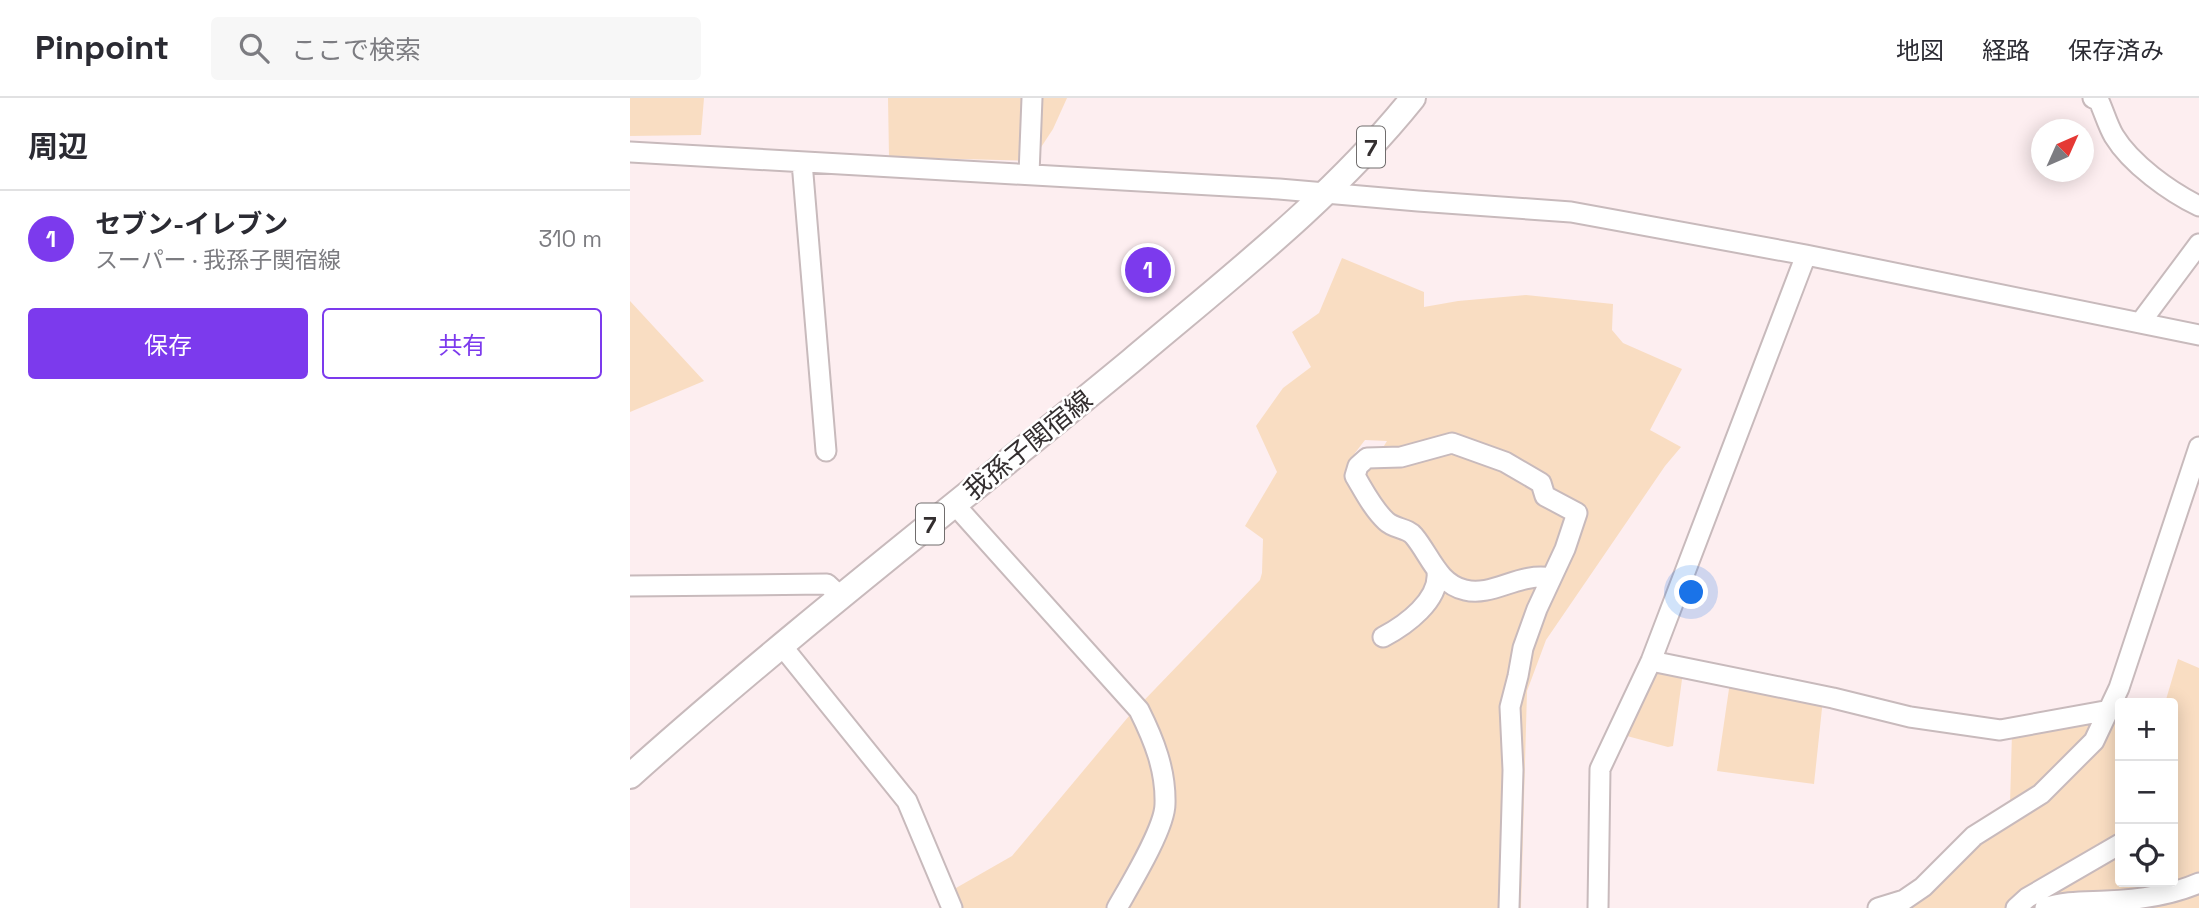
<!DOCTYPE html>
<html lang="ja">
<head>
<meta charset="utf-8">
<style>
	body { margin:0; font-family:"Space Grotesk","Noto Sans JP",sans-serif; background:#f7f7f7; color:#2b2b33 }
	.controls { position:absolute; right:21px; bottom:21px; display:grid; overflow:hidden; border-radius:7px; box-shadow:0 4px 18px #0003 }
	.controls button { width:63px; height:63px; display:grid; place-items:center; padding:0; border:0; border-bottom:2px solid #e1e1e2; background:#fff; color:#2b2b33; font:35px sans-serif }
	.compass { position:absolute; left:1401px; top:21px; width:63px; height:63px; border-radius:50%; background:#fff; box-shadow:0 4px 18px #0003; rotate:45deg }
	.you { position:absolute; left:1062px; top:495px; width:24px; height:24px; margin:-18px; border:5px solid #fff; border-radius:50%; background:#1a73e8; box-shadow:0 0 0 10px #1a73e833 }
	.badge { display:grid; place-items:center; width:46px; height:46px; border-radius:50%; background:#7c3aed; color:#fff; font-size:23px; font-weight:700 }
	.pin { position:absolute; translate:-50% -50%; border:4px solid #fff; box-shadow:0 2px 7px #0006 }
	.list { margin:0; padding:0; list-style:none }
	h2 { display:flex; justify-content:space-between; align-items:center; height:91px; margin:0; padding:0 28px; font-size:30px }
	h2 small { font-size:23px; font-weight:400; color:#7c7c81 }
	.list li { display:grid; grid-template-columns:46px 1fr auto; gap:21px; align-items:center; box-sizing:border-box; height:98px; padding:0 28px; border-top:2px solid #e1e1e2 }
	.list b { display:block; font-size:26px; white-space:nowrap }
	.list p { margin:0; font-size:23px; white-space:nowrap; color:#7c7c81 }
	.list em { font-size:23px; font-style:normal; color:#7c7c81 }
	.actions { display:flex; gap:14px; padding:21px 28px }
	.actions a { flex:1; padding:16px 0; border:2px solid #7c3aed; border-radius:7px; text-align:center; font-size:24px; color:#7c3aed }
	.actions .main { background:#7c3aed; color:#fff }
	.icon { flex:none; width:38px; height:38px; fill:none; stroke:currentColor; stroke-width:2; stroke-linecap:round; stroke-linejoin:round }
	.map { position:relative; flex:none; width:1569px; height:810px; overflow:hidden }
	header { display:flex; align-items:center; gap:42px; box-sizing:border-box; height:98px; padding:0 35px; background:#fff; border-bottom:2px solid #e1e1e2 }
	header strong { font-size:33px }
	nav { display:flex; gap:38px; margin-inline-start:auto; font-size:24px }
	.search { width:490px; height:63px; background:#f7f7f7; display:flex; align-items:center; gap:18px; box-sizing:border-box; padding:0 24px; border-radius:7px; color:#7c7c81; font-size:26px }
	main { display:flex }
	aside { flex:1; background:#fff }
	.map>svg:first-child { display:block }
</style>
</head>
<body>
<header>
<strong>Pinpoint</strong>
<div class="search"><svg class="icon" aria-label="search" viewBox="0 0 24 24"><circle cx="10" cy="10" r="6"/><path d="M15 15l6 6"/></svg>ここで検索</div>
<nav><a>地図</a><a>経路</a><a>保存済み</a></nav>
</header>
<main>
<aside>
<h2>周辺<small></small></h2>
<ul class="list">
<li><span class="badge">1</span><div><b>セブン-イレブン</b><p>スーパー · 我孫子関宿線</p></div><em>310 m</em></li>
</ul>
<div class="actions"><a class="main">保存</a><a>共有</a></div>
</aside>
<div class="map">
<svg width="1569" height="810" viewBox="0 0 1569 810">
	<rect width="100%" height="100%" fill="#fdeef0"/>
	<path fill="#f9ddc2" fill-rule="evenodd" d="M0 0H74L71 37 0 38Z
		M258 0H437L423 31 402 63 259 59Z
		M712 160 794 194V209L828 203 896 197 983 206 982 232 993 245 1052 271 1020 332 1051 349 1035 368 916 542 897 593 891 810H325L319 794 382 758 499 618 630 482 632 475 633 441 615 428 647 374 626 328 653 290 681 269 662 234 689 215ZM735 342 757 343 744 364 718 374 725 355Z
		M0 203 74 283 0 314Z
		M1548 561 1569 570V810H1279L1338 754 1475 641 1489 614 1490 615V784H1543V605H1535Z
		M1020 573 1053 574 1043 648 1038 649 997 638Z
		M1100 584 1193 601 1184 686 1087 673Z
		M1471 617C1447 652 1416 683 1380 706L1382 635Z"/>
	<path fill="#efc2e1" stroke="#beb3ba" stroke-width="2" d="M528 149 542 166 508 195 494 178Z"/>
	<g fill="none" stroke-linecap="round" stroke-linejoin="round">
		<g stroke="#c8babc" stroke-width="23">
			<path id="minor" d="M1463 0 1469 3C1474 14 1478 28 1484 38 1501 66 1540 94 1569 108
				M0 54 649 91 788 103 941 114 1176 157 1569 237
				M172 64 196 353
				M399 76 402 0
				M1510 225 1569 146
				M325 407 509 612C524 642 536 672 535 706 535 730 500 787 487 810
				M0 488 197 486 210 498
				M753 539C776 527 810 502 807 474
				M152 548 277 703 322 810
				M1021 563 1203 600 1280 619 1370 632 1480 612
				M879 810 883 672 880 609 888 578 893 550 907 511 935 451 947 415 915 398 911 385 875 364 822 345 771 359 737 360 728 368 725 378C734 393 743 411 756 423 764 431 778 430 784 438 800 457 808 486 835 492 863 499 889 474 921 480
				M968 810 970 671 1021 563 1176 157
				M1248 810 1274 802 1293 789 1344 738 1411 696 1464 643 1489 590 1569 349
				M1386 810 1397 800 1490 746
				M1415 810C1435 803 1456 804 1476 803 1508 802 1539 798 1569 785"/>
		</g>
		<g stroke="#c8babc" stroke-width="28">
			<path id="major" d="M0 678C162 533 334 401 501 263 599 180 702 101 783 0"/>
		</g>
		<use href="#minor" stroke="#fff" stroke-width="19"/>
		<use href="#major" stroke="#fff" stroke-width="24"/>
	</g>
	<g text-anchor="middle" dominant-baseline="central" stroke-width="5" stroke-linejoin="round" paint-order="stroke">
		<g fill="#fff" stroke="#706d6d" stroke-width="2">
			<rect x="727" y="28.5" width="28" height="41" rx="5"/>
			<rect x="286" y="405.5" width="28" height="41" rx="5"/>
		</g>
		<g font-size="24" font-weight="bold" fill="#332e2f">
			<text x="741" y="49">7</text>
			<text x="300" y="426">7</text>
		</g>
		<g font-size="26" fill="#332e2f" stroke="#fff">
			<text transform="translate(398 347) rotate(-39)">我孫子関宿線</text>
		</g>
	</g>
</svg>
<div class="controls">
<button>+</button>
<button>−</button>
<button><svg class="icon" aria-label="locate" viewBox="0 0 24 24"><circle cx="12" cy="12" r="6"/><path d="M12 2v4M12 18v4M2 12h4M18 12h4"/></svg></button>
</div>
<svg class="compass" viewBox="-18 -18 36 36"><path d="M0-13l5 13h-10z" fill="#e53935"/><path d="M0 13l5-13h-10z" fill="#7c7c81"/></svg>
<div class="you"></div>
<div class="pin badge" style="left:518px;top:172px">1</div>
</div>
</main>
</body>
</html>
